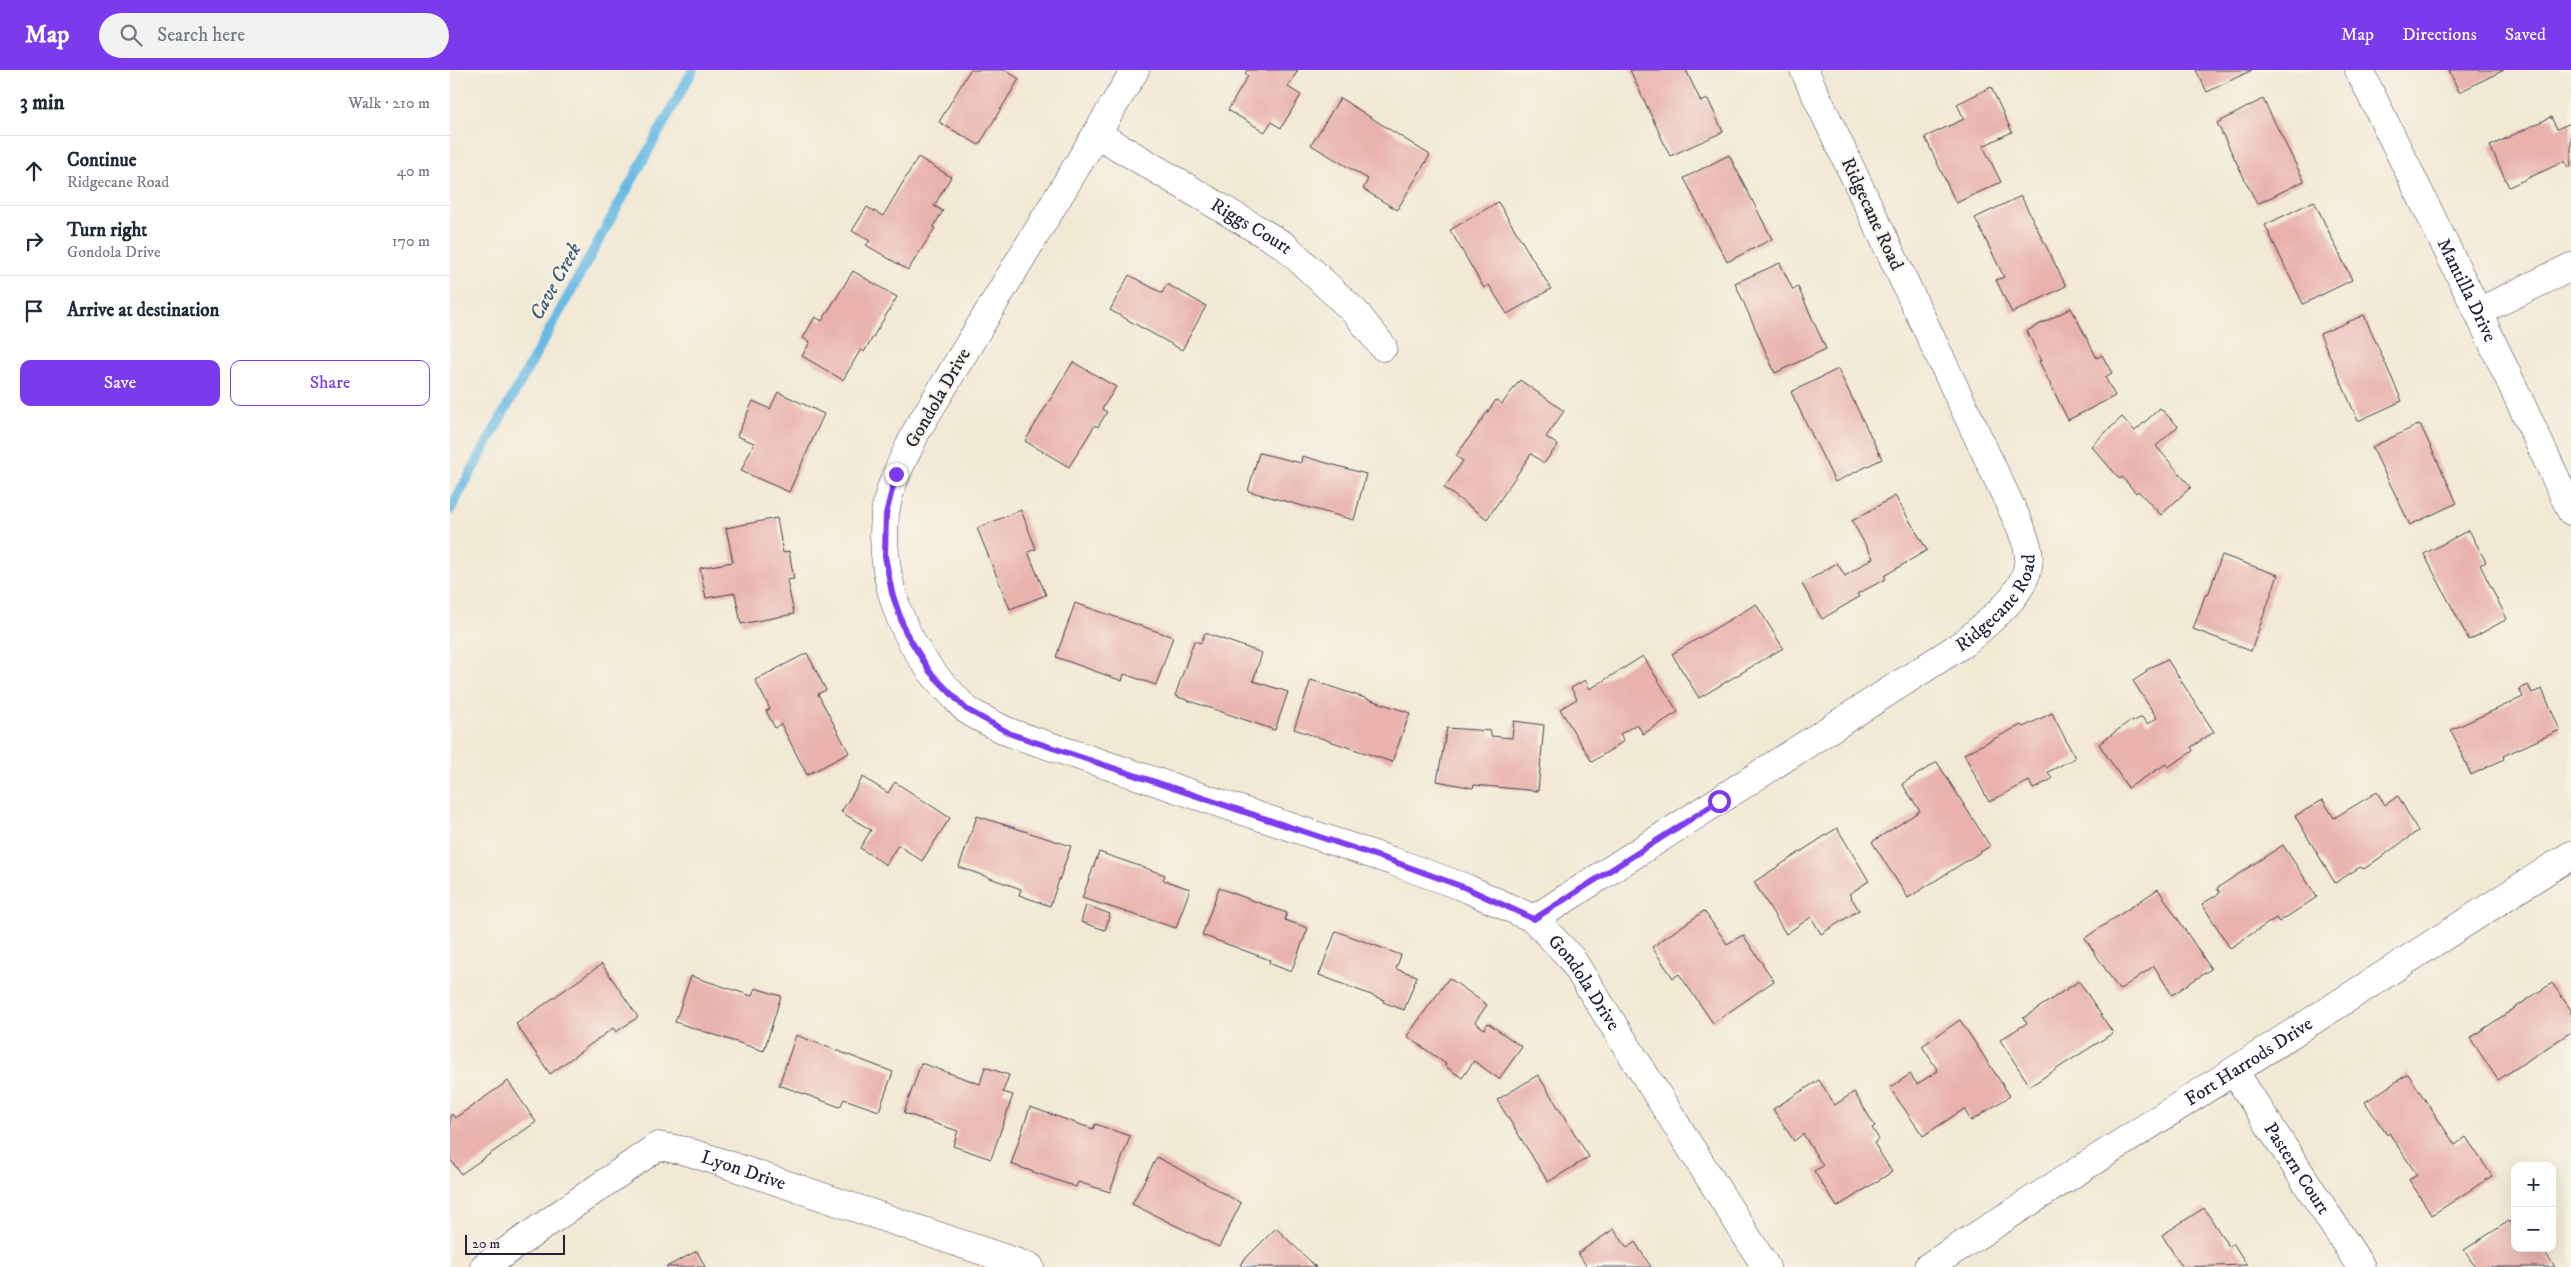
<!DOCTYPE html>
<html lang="en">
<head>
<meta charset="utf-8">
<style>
	body { margin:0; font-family:"IM FELL DW Pica",serif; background:#f2f2f3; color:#1f2937 }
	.controls { position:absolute; right:15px; bottom:15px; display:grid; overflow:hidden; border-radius:10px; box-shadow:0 5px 20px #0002 }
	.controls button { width:45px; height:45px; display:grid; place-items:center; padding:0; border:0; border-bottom:1px solid #e0e1e3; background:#fff; color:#1f2937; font:25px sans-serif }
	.scale { position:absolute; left:15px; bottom:12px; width:100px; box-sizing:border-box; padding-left:5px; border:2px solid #22223b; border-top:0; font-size:14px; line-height:18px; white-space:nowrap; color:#22223b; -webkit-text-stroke:4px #f7f3e8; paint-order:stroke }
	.stop { position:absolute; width:15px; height:15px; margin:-11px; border:4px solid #7c3aed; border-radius:50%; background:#fff }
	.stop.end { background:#7c3aed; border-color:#fff; box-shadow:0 1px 5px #0008 }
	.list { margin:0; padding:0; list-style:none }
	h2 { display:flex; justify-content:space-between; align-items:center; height:65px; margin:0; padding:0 20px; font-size:21px }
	h2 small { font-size:16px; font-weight:400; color:#747a83 }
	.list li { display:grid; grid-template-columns:32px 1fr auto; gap:15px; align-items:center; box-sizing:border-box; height:70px; padding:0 20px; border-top:1px solid #e0e1e3 }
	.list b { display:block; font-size:19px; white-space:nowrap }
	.list p { margin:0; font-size:16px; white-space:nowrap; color:#747a83 }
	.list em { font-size:16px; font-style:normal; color:#747a83 }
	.actions { display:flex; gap:10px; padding:15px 20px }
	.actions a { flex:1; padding:11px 0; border:1px solid #7c3aed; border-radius:10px; text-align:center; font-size:18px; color:#7c3aed }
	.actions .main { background:#7c3aed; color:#fff }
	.icon { flex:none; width:28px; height:28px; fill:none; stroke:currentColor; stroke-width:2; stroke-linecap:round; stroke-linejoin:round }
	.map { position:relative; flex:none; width:2121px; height:1197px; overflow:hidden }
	header { display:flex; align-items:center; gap:30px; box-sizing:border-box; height:70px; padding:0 25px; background:#7c3aed; color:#fff }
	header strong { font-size:24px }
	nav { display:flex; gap:28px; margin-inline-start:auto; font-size:18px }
	.search { width:350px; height:45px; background:#f2f2f3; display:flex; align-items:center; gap:12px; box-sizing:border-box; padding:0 18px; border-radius:28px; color:#747a83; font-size:19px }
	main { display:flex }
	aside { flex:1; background:#fff }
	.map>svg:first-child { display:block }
</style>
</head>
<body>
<header>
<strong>Map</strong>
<div class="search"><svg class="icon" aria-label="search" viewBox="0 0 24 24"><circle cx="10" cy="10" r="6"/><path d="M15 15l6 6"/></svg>Search here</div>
<nav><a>Map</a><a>Directions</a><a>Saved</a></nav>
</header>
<main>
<aside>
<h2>3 min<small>Walk · 210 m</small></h2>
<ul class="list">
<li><svg class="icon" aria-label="ahead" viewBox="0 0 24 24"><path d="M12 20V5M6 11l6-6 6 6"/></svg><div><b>Continue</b><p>Ridgecane Road</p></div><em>40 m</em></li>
<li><svg class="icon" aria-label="right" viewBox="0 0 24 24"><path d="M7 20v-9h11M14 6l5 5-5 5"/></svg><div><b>Turn right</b><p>Gondola Drive</p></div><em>170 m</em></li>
<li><svg class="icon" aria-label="arrive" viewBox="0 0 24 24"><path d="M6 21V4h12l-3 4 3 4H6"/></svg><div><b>Arrive at destination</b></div></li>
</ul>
<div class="actions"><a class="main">Save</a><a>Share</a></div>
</aside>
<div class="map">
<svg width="2121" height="1197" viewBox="0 0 2121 1197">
	<rect width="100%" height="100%" fill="#f7f3e8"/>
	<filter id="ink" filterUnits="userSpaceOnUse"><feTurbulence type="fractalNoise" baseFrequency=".02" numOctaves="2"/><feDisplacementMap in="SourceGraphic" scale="10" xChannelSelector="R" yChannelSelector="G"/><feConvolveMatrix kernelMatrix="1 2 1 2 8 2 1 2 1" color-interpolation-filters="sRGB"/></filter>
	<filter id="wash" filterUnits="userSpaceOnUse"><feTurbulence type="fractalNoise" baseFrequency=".0096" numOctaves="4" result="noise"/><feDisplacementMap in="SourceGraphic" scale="20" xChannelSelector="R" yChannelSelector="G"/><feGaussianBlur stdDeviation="1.12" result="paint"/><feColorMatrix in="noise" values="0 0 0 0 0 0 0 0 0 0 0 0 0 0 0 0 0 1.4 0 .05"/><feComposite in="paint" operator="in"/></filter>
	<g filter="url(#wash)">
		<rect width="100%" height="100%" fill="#f2e9d4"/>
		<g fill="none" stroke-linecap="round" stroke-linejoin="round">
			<path stroke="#68bae4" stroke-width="10" d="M0 440 243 0"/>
		</g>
		<g id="blocks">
			<path fill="#e9b2ad" d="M520 0H555L569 9 529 75 489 52Z
				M797 0H848L838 17 851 25 831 58 821 52 815 62 778 40 798 6 795 3Z
				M1180 0H1236L1251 32 1258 29 1273 62 1220 86Z
				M1746 0H1802L1757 22Z
				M1999 0H2054L2009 22Z
				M1541 17 1562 62 1533 76 1551 112 1506 133 1475 67 1514 49 1507 34Z
				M890 28 980 85 947 140 913 119 918 109 861 75Z
				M1813 29 1854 111 1807 134 1767 53Z
				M2101 47 2107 59 2121 53V96L2118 98 2115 91 2059 117 2040 76Z
				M1279 85 1322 169 1277 192 1234 108Z
				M468 87 501 107 484 136 493 141 483 157 485 158 458 200 416 175 420 171 402 161 417 137 433 146Z
				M1571 126 1616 216 1562 243 1546 210 1554 207 1525 148Z
				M1864 131 1902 210 1853 234 1815 155Z
				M1048 132 1101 219 1057 244 1039 215 1034 218 1000 160Z
				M1330 193 1343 220 1348 217 1376 279 1325 303 1285 213Z
				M403 201 447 227 414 282 411 279 393 310 352 286 360 272 353 268 365 247 372 251Z
				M679 205 712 223 717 214 756 236 732 280 660 240Z
				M1621 238 1647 288 1652 285 1662 303 1655 307 1665 326 1618 350 1589 291H1591L1577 261Z
				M1914 245 1952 331 1908 351 1870 264Z
				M623 292 666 317 652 339 657 342 648 357 645 355 619 397 575 371Z
				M1388 299 1432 389 1385 412 1341 322Z
				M1070 310 1114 341 1096 367 1108 375 1094 393 1081 384 1037 449 994 418 1013 391 1006 386 1046 330 1052 334Z
				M328 322 374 344 339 422 291 401 304 373 287 366 303 331 320 339Z
				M1710 338 1728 356 1706 376 1741 417 1711 445 1688 421 1686 423 1672 407 1670 409 1641 376 1672 347 1685 361Z
				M1970 354 2007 433 1960 455 1922 377Z
				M809 383 851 393 852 386 916 404 904 450 798 421Z
				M1445 426 1477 480 1434 506 1436 509 1407 524 1409 527 1372 549 1352 514 1387 493 1395 506 1423 488 1402 451Z
				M571 440 586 479 578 482 596 525 560 539 527 458Z
				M327 448 333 483 339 481 344 509 337 510 344 544 291 554 285 523 256 528 250 498 283 492 276 458Z
				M2019 460 2036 492 2030 495 2057 549 2019 570 1974 484Z
				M1772 485 1828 505 1801 581 1743 559 1756 523 1758 525Z
				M625 533 723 567 706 615 674 604 672 611 606 587Z
				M1306 534 1333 578 1249 628 1222 584Z
				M755 563 812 583 803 611 838 622 825 660 725 626 744 571 751 573Z
				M357 583 376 620 368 624 399 683 357 705 331 654 325 658 316 641 320 639 305 610Z
				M1193 586 1228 642 1193 664 1187 654 1170 664 1174 671 1142 692 1110 639 1127 629 1121 618 1135 610 1140 619Z
				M1717 589 1764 662 1741 677 1743 681 1718 697 1716 694 1678 718 1649 674 1681 650 1682 652 1692 647 1697 654 1707 648 1683 611 1697 602 1696 600Z
				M861 610 960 643 942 692 844 659Z
				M2078 615 2082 623 2092 619 2110 660 2053 686 2054 689 2021 705 2001 660 2073 627 2069 619Z
				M1602 643 1625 688 1598 702 1602 709 1583 719 1579 711 1539 732 1514 684 1571 655 1573 657Z
				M1064 651 1094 655 1088 721 1024 715 1023 718 987 711 997 658 1041 661V666L1062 668Z
				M1487 692 1540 776 1458 828 1422 772 1470 741 1452 714Z
				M413 707 438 723 445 712 500 748 472 791 448 775 436 795 410 778 421 760 391 742Z
				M1927 722 1935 735 1948 726 1968 761 1914 799 1910 797 1885 813 1845 746 1873 730 1884 748Z
				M527 746 621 776 600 836 569 825 571 819 509 797Z
				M1387 758 1419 811 1399 824 1409 840 1371 864 1361 847 1336 864 1304 812Z
				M1833 775 1867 827 1829 852 1826 848 1780 878 1752 834 1770 823 1767 818Z
				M649 782 715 805 713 810 740 819 726 858 632 828Z
				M769 818 837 843 835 850 858 858 841 902 819 893 820 890 752 865Z
				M1708 819 1761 899 1722 925 1704 896 1669 920 1635 868Z
				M636 835 660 844 655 860 631 852Z
				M1254 841 1277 874 1293 865 1324 911 1263 953 1229 904 1223 908 1202 877Z
				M886 861 951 885 946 899 967 906 954 940 933 932 934 930 869 905Z
				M152 894 188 947 166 962 163 958 100 1004 66 954Z
				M241 906 302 926 305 918 331 926 314 981 225 952Z
				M999 908 1037 935 1025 952 1034 959 1038 953 1072 977 1049 1009 1024 991 1012 1008 995 996 996 994 957 966Z
				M1629 911 1663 963 1580 1016 1550 970 1577 953 1573 948Z
				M2102 913 2121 940V962L2048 1010 2020 968Z
				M1510 950 1560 1026 1521 1051 1514 1039 1473 1066 1440 1018 1460 1004 1467 1014 1488 1001 1472 976Z
				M346 965 443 1002 429 1041 394 1029 390 1037 329 1015Z
				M471 993 530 1014 535 997 559 1005 553 1022 563 1025 541 1089 503 1076 508 1061 454 1043Z
				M1958 1004 2005 1075 2016 1067 2042 1106 1982 1145 1959 1110 1967 1105 1939 1063 1937 1065 1915 1032Z
				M1088 1005 1139 1087 1098 1112 1047 1030Z
				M1369 1010 1385 1035 1404 1022 1425 1056 1422 1058 1429 1069 1424 1073 1442 1102 1387 1137 1364 1101 1373 1096 1353 1064 1344 1071 1323 1039Z
				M58 1011 86 1052 11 1104 0 1089V1046L2 1044 5 1048Z
				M580 1037 643 1059 645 1054 680 1066 660 1122 628 1112 626 1117 561 1094Z
				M707 1087 791 1133 769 1177 682 1134Z
				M1754 1138 1779 1177 1783 1173 1797 1195 1732 1197 1712 1165Z
				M2059 1151 2065 1160V1178H2082L2083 1181 2092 1178 2105 1197H2025L2014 1180Z
				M826 1158 866 1197H793L790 1194Z
				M1164 1159 1177 1178 1185 1172 1201 1197H1137L1128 1183Z
				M247 1181 255 1197H216Z"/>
		</g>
	</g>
	<g filter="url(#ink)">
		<use href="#blocks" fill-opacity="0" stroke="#414052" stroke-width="1"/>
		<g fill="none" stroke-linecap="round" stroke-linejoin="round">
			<g stroke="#414052" stroke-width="29">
				<g id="minor">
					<path id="s1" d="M685 0 467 360C455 387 438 415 435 445 429 510 453 575 499 621 505 627 511 635 517 640 531 649 546 656 561 663L942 791 1016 818 1084 849 1121 888 1316 1197"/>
					<path id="s2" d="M1909 0 2028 242 2121 441"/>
					<path id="s3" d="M647 64 835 176 906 243 933 277"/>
					<path d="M2028 242 2121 197"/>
					<path id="s4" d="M1084 849 1514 573C1539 551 1585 519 1578 480 1577 473 1573 465 1571 458L1354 0"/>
					<path id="s5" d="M1784 1001 1911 1197"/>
					<path id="s6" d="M34 1197 208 1076 236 1081 270 1092 580 1197"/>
					<path id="s7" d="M1478 1197 2121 785"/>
				</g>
			</g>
			<use href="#minor" stroke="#fff" stroke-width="28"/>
		</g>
	</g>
	<g fill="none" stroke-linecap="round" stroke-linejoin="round" filter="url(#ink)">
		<path stroke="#7c3aed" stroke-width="6" d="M446 404 436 444 435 486 442 523 455 561 480 602 516 639 561 664 942 791 1016 818 1084 849 1269 731"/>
	</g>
	<g text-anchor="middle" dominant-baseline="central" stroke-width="4.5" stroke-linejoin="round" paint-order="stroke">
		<g font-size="19" fill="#22223b" stroke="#f7f3e8">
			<text transform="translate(1422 144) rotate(65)">Ridgecane Road</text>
			<text stroke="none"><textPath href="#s3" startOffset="180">Riggs Court</textPath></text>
			<text stroke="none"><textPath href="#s2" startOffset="245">Mantilla Drive</textPath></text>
			<text transform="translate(488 328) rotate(-60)">Gondola Drive</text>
			<text stroke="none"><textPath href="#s4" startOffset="564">Ridgecane Road</textPath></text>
			<text stroke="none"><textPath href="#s1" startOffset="1418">Gondola Drive</textPath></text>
			<text stroke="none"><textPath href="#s7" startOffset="381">Fort Harrods Drive</textPath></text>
			<text stroke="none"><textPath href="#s5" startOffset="116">Pastern Court</textPath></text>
			<text stroke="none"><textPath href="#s6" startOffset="301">Lyon Drive</textPath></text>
		</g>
		<g font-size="20" font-style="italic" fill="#3a5776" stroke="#f7f3e8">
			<text transform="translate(106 212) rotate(-61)">Cave Creek</text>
		</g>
	</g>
</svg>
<div class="controls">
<button>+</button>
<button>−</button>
</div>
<div class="scale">20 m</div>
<div class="stop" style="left:1269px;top:731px"></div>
<div class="stop end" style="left:446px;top:404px"></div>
</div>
</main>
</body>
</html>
